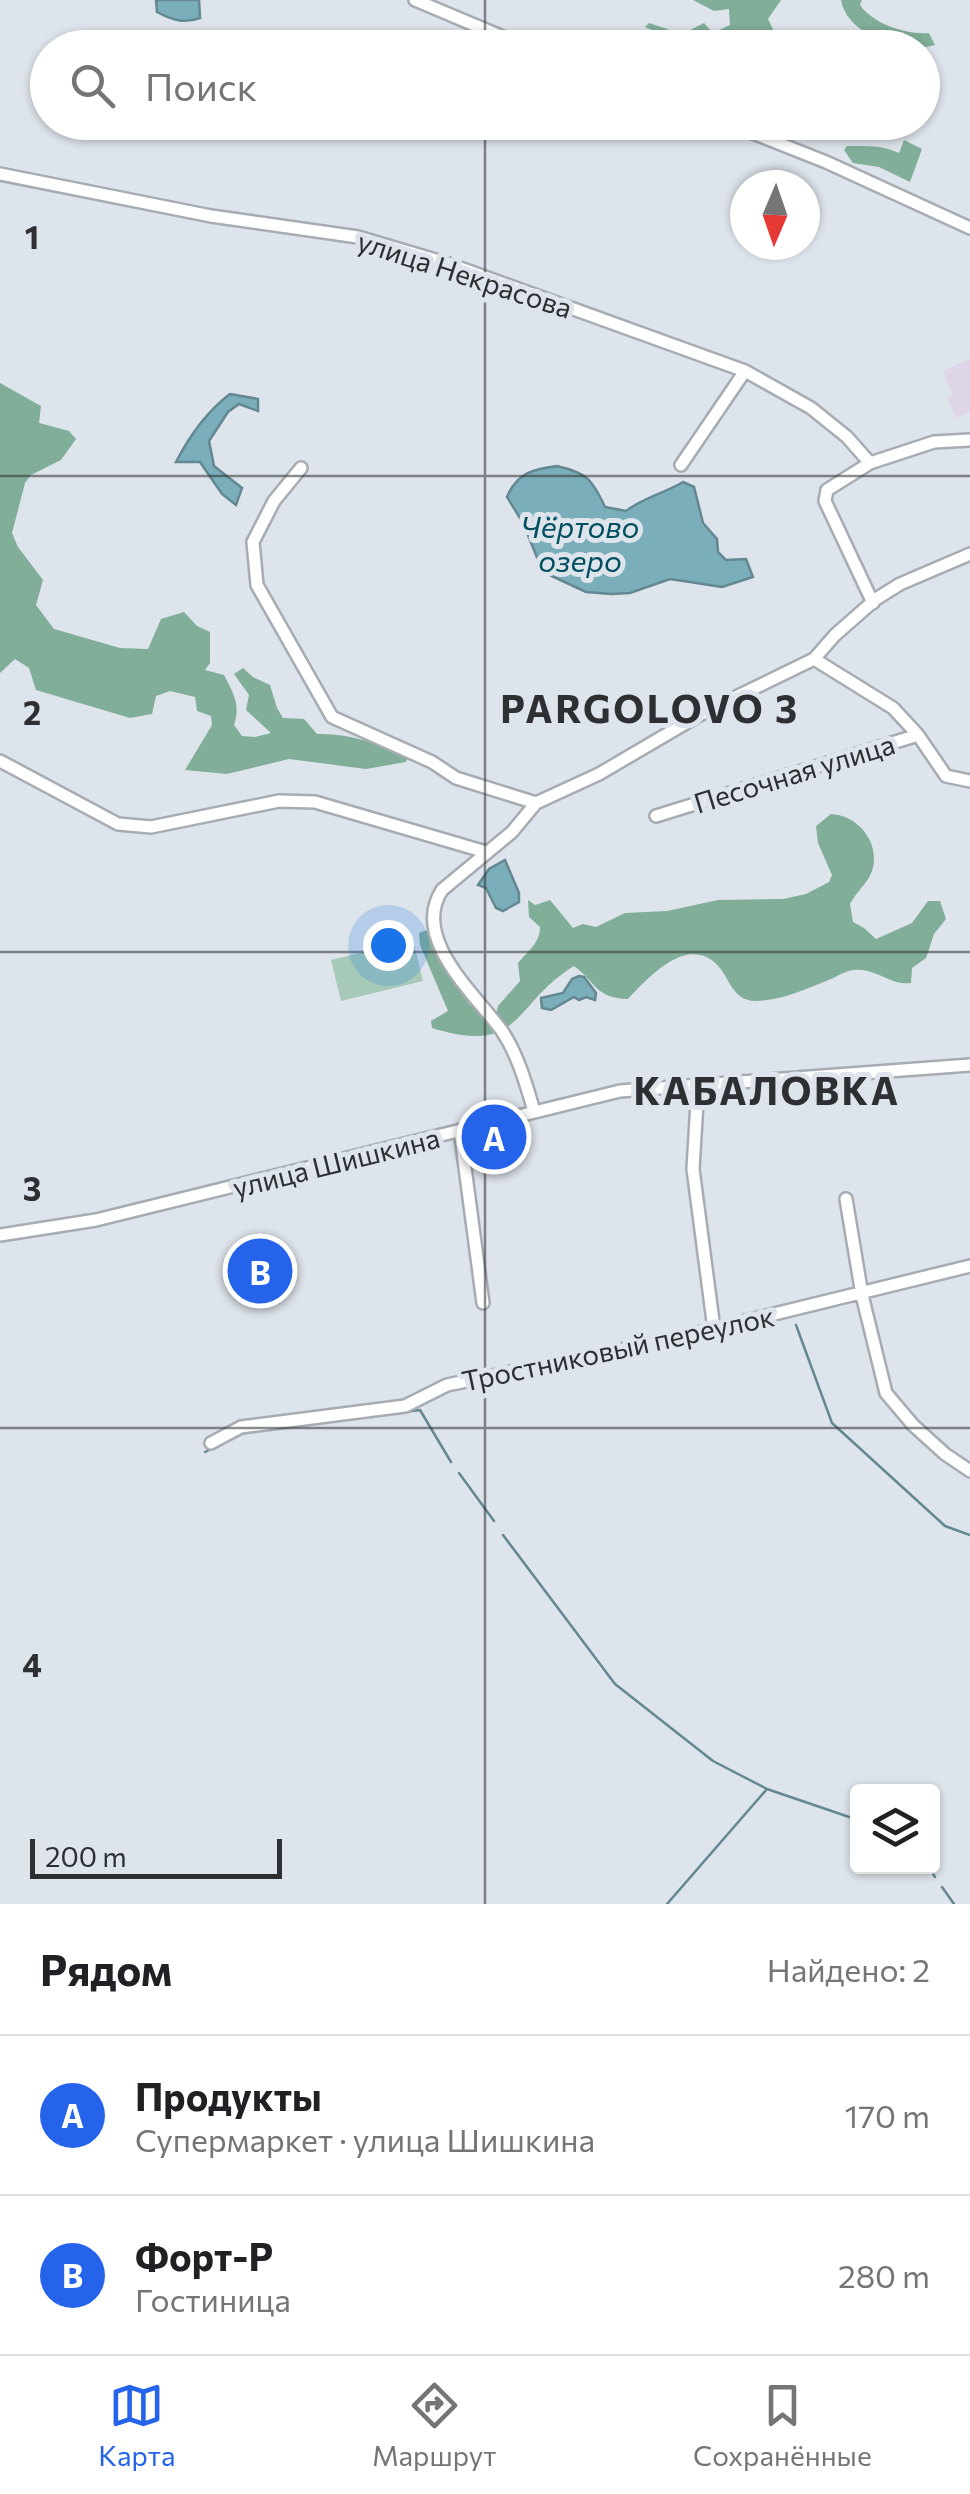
<!DOCTYPE html>
<html lang="ru">
<head>
<meta charset="utf-8">
<style>
	body { margin:0; font-family:Commissioner,sans-serif; background:#f6f6f6; color:#202124 }
	.controls { position:absolute; right:30px; bottom:30px; display:grid; overflow:hidden; border-radius:10px; box-shadow:0 2px 8px #0004 }
	.controls button { width:90px; height:90px; display:grid; place-items:center; padding:0; border:0; border-bottom:2px solid #e0e0e0; background:#fff; color:#202124; font:50px sans-serif }
	.compass { position:absolute; left:730px; top:170px; width:90px; height:90px; border-radius:50%; background:#fff; box-shadow:0 2px 8px #0004; rotate:182deg }
	.scale { position:absolute; left:30px; bottom:25px; width:252px; box-sizing:border-box; padding-left:10px; border:5px solid #2d2f32; border-top:0; font-size:28px; line-height:35px; white-space:nowrap; color:#2d2f32; -webkit-text-stroke:8px #dee4eb; paint-order:stroke }
	.you { position:absolute; left:388px; top:945px; width:35px; height:35px; margin:-25px; border:8px solid #fff; border-radius:50%; background:#1a73e8; box-shadow:0 0 0 15px #1a73e833 }
	.badge { display:grid; place-items:center; width:65px; height:65px; border-radius:50%; background:#2563eb; color:#fff; font-size:32px; font-weight:700 }
	.pin { position:absolute; translate:-50% -50%; border:5px solid #fff; box-shadow:0 2px 10px #0006 }
	.list { margin:0; padding:0; list-style:none }
	h2 { display:flex; justify-content:space-between; align-items:center; height:130px; margin:0; padding:0 40px; font-size:42px }
	h2 small { font-size:32px; font-weight:400; color:#757577 }
	.list li { display:grid; grid-template-columns:65px 1fr auto; gap:30px; align-items:center; box-sizing:border-box; height:160px; padding:0 40px; border-top:2px solid #e0e0e0 }
	.list b { display:block; font-size:38px; white-space:nowrap }
	.list p { margin:0; font-size:32px; white-space:nowrap; color:#757577 }
	.list em { font-size:32px; font-style:normal; color:#757577 }
	.icon { flex:none; width:55px; height:55px; fill:none; stroke:currentColor; stroke-width:2; stroke-linecap:round; stroke-linejoin:round }
	.map { position:relative; flex:none; width:970px; height:1904px; overflow:hidden }
	.search { position:absolute; background:#fff; box-shadow:0 2px 8px #0004; left:30px; right:30px; top:30px; height:110px; display:flex; align-items:center; gap:25px; box-sizing:border-box; padding:0 35px; border-radius:55px; color:#757577; font-size:38px }
	.sheet { height:450px; background:#fff }
	nav { display:flex; justify-content:space-around; align-items:center; box-sizing:border-box; height:140px; border-top:2px solid #e0e0e0; background:#fff; font-size:28px; color:#757577 }
	nav a { display:grid; justify-items:center; gap:5px }
	nav .on { color:#2563eb }
	.map>svg:first-child { display:block }
</style>
</head>
<body>
<div class="map">
<svg width="970" height="1904" viewBox="0 0 970 1904">
	<rect width="100%" height="100%" fill="#dee4eb"/>
	<path fill="#dfd5e9" d="M970 359V412L956 418 947 398 953 395 943 371Z"/>
	<path fill="#a6cab7" d="M413 940 423 981 341 1001 331 960Z"/>
	<path fill="#81ae98" d="M693 0H781L768 19 780 44C758 55 730 42 707 40 698 40 692 43 683 44L645 27 649 23 682 34 704 23 713 33 730 25 729 9 714 11Z
		M841 0H862L860 5C873 24 907 35 929 33L935 45C905 54 847 36 841 0Z
		M904 140 922 149 910 182 879 167 853 163 844 150 847 146C865 146 883 145 899 153Z
		M0 383 41 406 39 423 69 431 76 439 61 460 31 475 25 483 12 533 18 547 43 580 36 605 54 629 120 648 148 649 161 619 184 612 197 626 210 632V663L205 670 224 675C233 693 241 704 234 725L242 736 255 737 271 733 246 710 249 695 234 674 243 668 253 677 270 685 277 708 283 718 304 719 317 734C350 733 378 744 408 757L406 762 366 769 289 759 227 774 185 770 212 725 211 716 197 711 195 697 170 691 156 696 152 714 130 718 36 690 29 668 15 659 0 673Z
		M831 814C858 815 881 843 872 871 868 883 856 892 850 904L853 922 864 928 876 939 912 923 928 901H940L946 919 934 934 926 958 912 968 911 983C891 986 875 967 853 970 845 971 838 976 831 979 809 988 780 1001 756 1001 730 1001 730 974 713 961 683 938 646 980 628 999 595 998 597 983 574 966 511 1005 523 1056 432 1028L431 1021 448 1011 420 945 419 933 427 930 469 1004 494 1022 498 1006 520 981 518 963C528 951 540 943 540 927L529 917 528 900 535 905 550 900 573 928 583 924 596 927 625 913 667 911 718 900 783 899 806 894 829 882 832 875 818 843 816 826Z"/>
	<path fill="#7aaebb" stroke="#638892" stroke-width="2.5" d="M156 0H199L200 18C184 24 172 20 157 12Z
		M230 394 258 399V411L239 404 228 412 209 441 214 466 242 488 236 505 222 494 200 462H176C190 435 206 412 230 394Z
		M557 466C587 473 592 479 605 507L626 511C644 497 663 494 683 482L694 487 703 523 717 539 718 552 726 560 746 559 753 577 722 587 670 579 630 593 611 594 586 592 543 572 523 523 507 497C517 473 533 469 557 466Z
		M505 860 519 893V902L503 911 496 908 486 888 478 885 489 869Z
		M579 976 584 977 596 993 595 1000 586 997 579 1000 574 997 551 1010 542 1008 541 998 563 993 572 979Z"/>
	<g fill="none" stroke-linecap="round" stroke-linejoin="round">
		<path stroke="#638892" stroke-width="2.5" d="M796 1325 832 1423 945 1526 970 1535
			M387 1414 420 1410 451 1462
			M205 1452 246 1432
			M459 1473 494 1521
			M503 1535 615 1684 713 1761 767 1789 858 1820
			M928 1866 935 1877
			M942 1887 954 1904
			M667 1904 767 1789"/>
		<g stroke="#a7acb3" stroke-width="16">
			<path id="minor" d="M415 0 529 48
				M725 122 826 162 970 228
				M0 174 211 216 358 237 449 264 745 371 811 408 847 437 870 463
				M681 465 745 371
				M301 468 274 501 253 542 257 585 332 717 432 762 456 778 536 803 599 774 703 713 814 659 835 635 876 599 900 584 970 554
				M873 603 825 501 827 490 870 463 934 442 970 440
				M814 659 893 708 918 735
				M0 761 118 824 151 827 279 801 315 802 486 852
				M656 816 918 735 946 776 970 781
				M698 1085 693 1169 714 1329
				M534 1111C526 1084 518 1055 502 1031 477 996 410 939 442 890L512 832 536 803
				M460 1130 483 1303
				M846 1199 862 1295 886 1393 913 1425 945 1454 970 1471
				M0 1235 96 1220 620 1091 970 1065
				M211 1443 241 1427 405 1406 447 1385 664 1341 970 1266"/>
		</g>
		<use href="#minor" stroke="#fff" stroke-width="11"/>
	</g>
	<path fill="none" stroke="#2d2f32" stroke-width="2.5" stroke-opacity="0.55" d="M485 0V48M485 122V1904M0 476H970M0 952H970M0 1428H970"/>
	<g text-anchor="middle" dominant-baseline="central" stroke-width="10" stroke-linejoin="round" paint-order="stroke">
		<g font-size="28" fill="#2d2f32" stroke="#dee4eb">
			<text transform="translate(465 274) rotate(18)">улица Некрасова</text>
			<text transform="translate(794 773) rotate(-17)">Песочная улица</text>
			<text transform="translate(336 1162) rotate(-14)">улица Шишкина</text>
			<text transform="translate(618 1348) rotate(-12)">Тростниковый переулок</text>
		</g>
		<g font-size="30" font-style="italic" fill="#00505f" stroke="#dee4eb">
			<text x="580" y="525">Чёртово<tspan x="580" dy="34">озеро</tspan></text>
		</g>
		<g font-size="38" font-weight="bold" letter-spacing="2.5" fill="#2d2f32" stroke="#dee4eb">
			<text x="650" y="707">PARGOLOVO 3</text>
			<text x="767" y="1089">КАБАЛОВКА</text>
		</g>
	</g>
	<g font-size="32" text-anchor="middle" font-weight="bold" fill="#2d2f32" stroke="#dee4eb" stroke-width="10" stroke-linejoin="round" paint-order="stroke">
		<text x="32" y="249">1</text>
		<text x="32" y="725">2</text>
		<text x="32" y="1201">3</text>
		<text x="32" y="1677">4</text>
	</g>
</svg>
<div class="controls">
<button><svg class="icon" aria-label="layers" viewBox="0 0 24 24"><path d="M12 4l9 5-9 5-9-5zM3 14l9 5 9-5"/></svg></button>
</div>
<svg class="compass" viewBox="-18 -18 36 36"><path d="M0-13l5 13h-10z" fill="#e53935"/><path d="M0 13l5-13h-10z" fill="#757577"/></svg>
<div class="scale">200 m</div>
<div class="you"></div>
<div class="pin badge" style="left:494px;top:1137px">A</div>
<div class="pin badge" style="left:260px;top:1271px">B</div>
<div class="search"><svg class="icon" aria-label="search" viewBox="0 0 24 24"><circle cx="10" cy="10" r="6"/><path d="M15 15l6 6"/></svg>Поиск</div>
</div>
<section class="sheet">
<h2>Рядом<small>Найдено: 2</small></h2>
<ul class="list">
<li><span class="badge">A</span><div><b>Продукты</b><p>Супермаркет · улица Шишкина</p></div><em>170 m</em></li>
<li><span class="badge">B</span><div><b>Форт-Р</b><p>Гостиница</p></div><em>280 m</em></li>
</ul>
</section>
<nav>
<a class="on"><svg class="icon" aria-label="map" viewBox="0 0 24 24"><path d="M3 6l6-2 6 2 6-2v14l-6 2-6-2-6 2zM9 4v14M15 6v14"/></svg>Карта</a>
<a><svg class="icon" aria-label="directions" viewBox="0 0 24 24"><path d="M12 3l9 9-9 9-9-9zM9 14v-3h6M13 9l2 2-2 2"/></svg>Маршрут</a>
<a><svg class="icon" aria-label="saved" viewBox="0 0 24 24"><path d="M7 4h10v16l-5-4-5 4z"/></svg>Сохранённые</a>
</nav>
</body>
</html>
